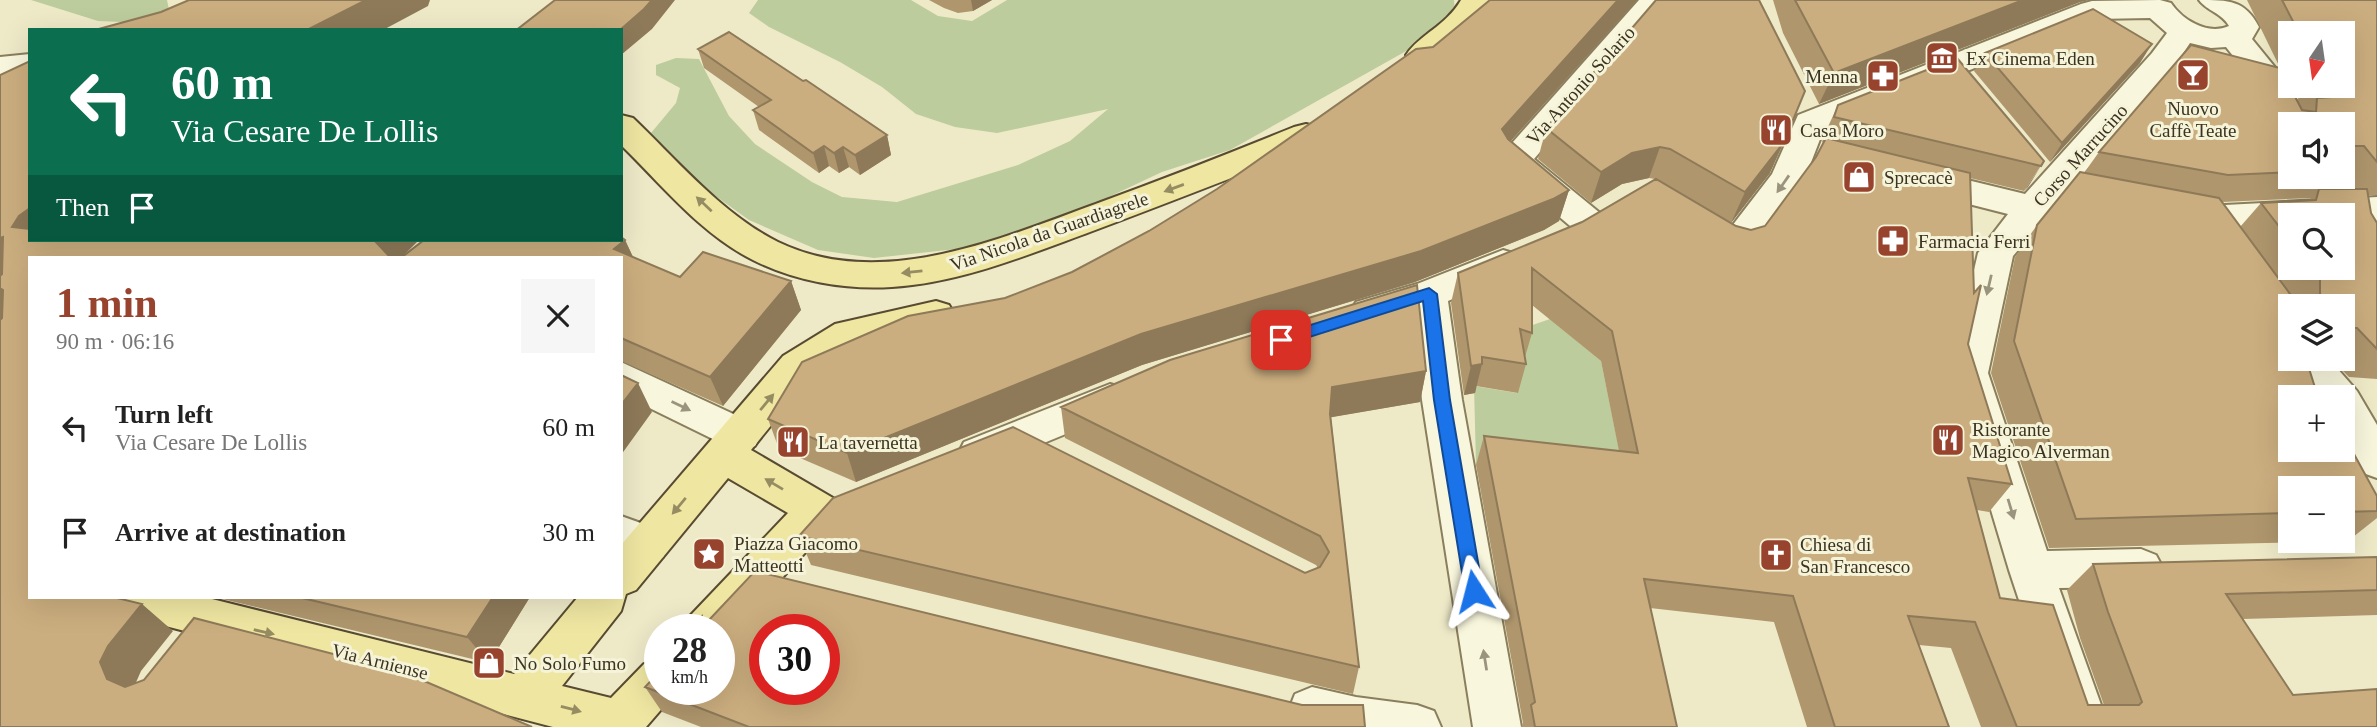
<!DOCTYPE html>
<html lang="en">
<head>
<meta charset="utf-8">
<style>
  :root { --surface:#fff; --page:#f6f6f6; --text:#222; --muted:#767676; --accent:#98432e }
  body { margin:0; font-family:Georgia,serif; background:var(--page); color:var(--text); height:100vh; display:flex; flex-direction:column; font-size:26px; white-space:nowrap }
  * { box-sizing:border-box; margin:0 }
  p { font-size:23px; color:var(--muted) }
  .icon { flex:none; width:38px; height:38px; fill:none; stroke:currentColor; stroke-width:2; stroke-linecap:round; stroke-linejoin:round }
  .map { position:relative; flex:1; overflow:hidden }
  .panel { position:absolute; left:28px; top:256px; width:595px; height:343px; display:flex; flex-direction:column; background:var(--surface); border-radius:0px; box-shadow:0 7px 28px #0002 }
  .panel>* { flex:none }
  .hud { position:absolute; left:28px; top:28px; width:595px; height:214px; border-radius:0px; box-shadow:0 7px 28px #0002; background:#0b6e4f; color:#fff; overflow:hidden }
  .needle { width:46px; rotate:193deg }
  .tools { position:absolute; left:2278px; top:21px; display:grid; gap:14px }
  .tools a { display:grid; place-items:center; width:77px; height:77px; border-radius:0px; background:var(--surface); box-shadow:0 7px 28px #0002; font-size:35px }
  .speed { position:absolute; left:644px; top:614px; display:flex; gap:14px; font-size:35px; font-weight:700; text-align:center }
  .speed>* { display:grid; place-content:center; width:91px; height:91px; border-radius:50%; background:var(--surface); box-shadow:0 7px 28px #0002; line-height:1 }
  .speed small { font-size:18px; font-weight:400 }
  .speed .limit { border:10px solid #d22; background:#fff; color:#111 }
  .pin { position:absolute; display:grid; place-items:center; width:60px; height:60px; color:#fff; margin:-30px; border-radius:14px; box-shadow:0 4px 10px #0006 }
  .me { position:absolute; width:77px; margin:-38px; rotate:351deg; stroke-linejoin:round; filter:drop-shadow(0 0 5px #0008) }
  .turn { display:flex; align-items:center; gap:24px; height:147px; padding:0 28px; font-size:32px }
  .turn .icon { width:91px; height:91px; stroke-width:2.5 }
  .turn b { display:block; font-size:49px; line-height:60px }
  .then { display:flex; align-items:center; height:66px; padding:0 28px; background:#0003; gap:14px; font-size:26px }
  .round { display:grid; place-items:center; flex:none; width:74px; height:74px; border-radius:0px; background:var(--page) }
  .summary { display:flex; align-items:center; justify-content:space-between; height:119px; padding:0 28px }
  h1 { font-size:42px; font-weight:700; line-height:52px; color:var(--accent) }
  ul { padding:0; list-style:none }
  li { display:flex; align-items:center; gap:21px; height:105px; padding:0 28px }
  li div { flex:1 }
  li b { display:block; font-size:26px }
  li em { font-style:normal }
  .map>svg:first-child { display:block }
  .green { fill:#bdcc9c }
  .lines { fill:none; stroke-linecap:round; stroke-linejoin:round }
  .minor-casing { stroke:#8a7e5d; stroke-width:4 }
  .major-casing { stroke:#584b31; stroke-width:4 }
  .minor { fill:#f8f6dc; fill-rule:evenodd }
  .major { fill:#efe6a2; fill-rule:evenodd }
  .wall { fill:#af966d; fill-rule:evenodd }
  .shaded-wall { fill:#8e7a59 }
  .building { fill:#cbae7f; stroke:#8e7a59; stroke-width:2; fill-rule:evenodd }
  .oneway { fill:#9a947e }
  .oneway2 { fill:#958c62 }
  .route { fill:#1a73e8; stroke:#114b97; stroke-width:2 }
  .labels { text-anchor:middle; stroke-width:6; stroke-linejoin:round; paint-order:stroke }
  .poi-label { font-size:19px; fill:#3b3221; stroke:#f5f3d8; text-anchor:start }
  .street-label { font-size:19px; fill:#3b3221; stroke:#f5f3d8 }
</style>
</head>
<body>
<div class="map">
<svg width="2377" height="727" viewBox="0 0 2377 727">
  <rect width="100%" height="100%" fill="#eeeac8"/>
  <!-- green -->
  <path class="green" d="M31,0H167L172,24L98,21Z
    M758,0H911L938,16L972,21L1007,0H1454L1455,10L1408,50L1230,150L1162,172L1047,226L966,248L874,258L818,250L749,220L703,187L651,133L676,103L680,88L656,75V65L676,58L699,59L729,116L755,144L812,182L842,197L897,202L1018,165L1070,141L1108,109L997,133L955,127L916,114L882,87L840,62L769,27L749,13Z
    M1550,319L1601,361L1622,464L1621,481L1476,465L1474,386L1517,393L1511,358L1524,328Z"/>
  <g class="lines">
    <defs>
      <path id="minor" d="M1639,0H1670L1534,159L1600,213L1606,222L1600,231L1588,234L1576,231L1502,168L1497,160Z
        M2160,0L2171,3C2181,18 2206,36 2229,26C2222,13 2207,11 2199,0C2229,0 2245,0 2259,27L2252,39L2287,82L2306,124H2291V139L2279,136L2256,85L2226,47L2211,48L2190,43L2174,67L2013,256L1988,373L2047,551L2141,549L2156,555L2163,568L2156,581L2141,587L2059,588L2109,727H2061L2009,570L1950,373L1978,253L2008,214L1906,188L1901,180L1906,172L1918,168L2025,194L2152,53L2167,33L2150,18L2096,19L1824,129L1805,178L1750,254C1729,260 1702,247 1691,229L1697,220L1709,217L1732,226L1772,174L1798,115L2081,4L2092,1Z
        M30,54V74L0,77V57Z
        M2377,197V221L2343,223V215H2291V226L2232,229L2238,238L2233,247C2206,255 2200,239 2188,218L2193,209L2205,206Z
        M1503,250L1516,254L1521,263L1516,272L1448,301L1462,400L1521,727H1473L1422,400L1413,312L1369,326L1356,322L1350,312L1356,302L1417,284Z
        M2291,354V359H2329L2357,391L2377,425V478L2363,473L2343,438V397H2316L2288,359Z
        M621,362L755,424L761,435L755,446L741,451L727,446L621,394Z
        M1110,384L1124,388L1130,399L1124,410L978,470L964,466L958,454L964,442Z
        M621,516L663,531L669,544L663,557L648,562L621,553Z
        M1312,687L1356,697L1417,705L1434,711L1441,727H1302L1295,724L1289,709L1295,694Z"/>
      <path id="major" d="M1461,0H1491C1476,26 1445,70 1411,62L1406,55C1420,34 1446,26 1461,0Z
        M621,115L633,118C678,161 722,214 778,242C881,292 1002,238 1101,202C1166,178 1230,153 1294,127L1306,124L1318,127L1322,135L1318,143C1243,174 1167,203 1090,232C1027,255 960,283 892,287C844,290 795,281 753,260C701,234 662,185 621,145Z
        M936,301L949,305L955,315L949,325L858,346L811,376L751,450L833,498L839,510L833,522L722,644L719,645V630H684L690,616L788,513L728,478L636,590L626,594L621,611L562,686L611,698L644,664L660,658V690H678L646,727H553L127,616L111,611L105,597H204L514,674L578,597H621V545L783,356L835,324Z"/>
    </defs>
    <!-- minor casing -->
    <use href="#minor" class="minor-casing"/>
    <!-- major casing -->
    <use href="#major" class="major-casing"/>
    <!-- minor -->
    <use href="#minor" class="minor"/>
    <!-- major -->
    <use href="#major" class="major"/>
  </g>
  <!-- wall -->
  <path class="wall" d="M929,0H992L973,11L958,13L944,8Z
    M1656,0L1770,173L1731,223L1658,180L1736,226L1751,230L1765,226L1816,157L1824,143L1822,142L1826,131L1838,105L2044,161L2024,191L1970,178L1968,344L2012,484L1989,512L1977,510L2000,598L2088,705H2104L2080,638L2067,590L2093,564L2377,557V615L2242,619L2293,695L2377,727H1981L1951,648L1919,645L1949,727H1807L1774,622L1650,608L1677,727H1521L1523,723L1476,465L1484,436L1619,451L1601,361L1532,305V333L1525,357L1526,364L1518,393L1476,386L1475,393L1464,395L1451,303L1458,273L1582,222L1655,179L1649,178L1622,184L1591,203L1538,159L1546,128Z
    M1773,0H2089L2080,2L1819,104L1783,33Z
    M2247,0H2377V195H2368L2371,213L2377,222V379L2349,377L2331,359H2343V306H2291V359H2308L2291,397L2377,496V518L2348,541L2049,548L1991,373L2015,257L2037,225L2084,173L2099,152L2300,107L2297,100L2305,90L2303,86H2343V33H2291V81L2283,74ZM2291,124H2343V177H2341L2350,189H2322L2333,177H2291ZM2311,198L2309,201L2261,203L2240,227L2222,202ZM2291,215L2343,268H2291ZM2291,488H2343V541H2291Z
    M1433,47L1511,141L1569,190L1559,221L1544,230L1415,282L1142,365L856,482L779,449L768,419L1005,298L1072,272L1149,231L1217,189Z
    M698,49L887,135L891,155L860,175L849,167L839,173L829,166L819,173L759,130L753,110L759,107L704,68Z
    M1985,53L2140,63L2050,162L1974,71Z
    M625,240L633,257L680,277L791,281L801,310L723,406L621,361V257Z
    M1426,371L1420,402L1331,417L1359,667L1353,694L811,565L799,536L1305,573L1318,568L1316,565L1065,438L1061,407Z
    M214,597H530L489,663Z
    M704,621L1365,727H701L662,712L645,687Z"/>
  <!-- shaded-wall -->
  <path class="shaded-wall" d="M366,0H430L428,6L383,30H307Z
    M652,0H675L652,29L621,55V30H620Z
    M971,0H992L973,11Z
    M1618,0H1637L1494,160L1502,129Z
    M2023,0H2089L2080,2L1819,104L1834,73Z
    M2152,44L2140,63L2050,162L2062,143Z
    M887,135L891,155L860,175L855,155Z
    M1784,142L1770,173L1731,223L1745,192Z
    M824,146L829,166L819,173L813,153Z
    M843,147L849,167L839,173L834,153Z
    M1660,147L1649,178L1622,184L1591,203L1601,172L1632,153Z
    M2044,161L2028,187L2024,191L2041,166Z
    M1569,190L1559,221L1544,230L1415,282L1142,365L856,482L847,453L1141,334Z
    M30,208V240L12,227L19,216Z
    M3,237L30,265L0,282V238Z
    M373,240H419L402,257H384Z
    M625,240L639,270L614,249Z
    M791,281L801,310L723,406L710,377Z
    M0,288L29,317L0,332Z
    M1482,364L1475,393L1464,395L1471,366Z
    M1426,371L1420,402L1327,418L1332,387Z
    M638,383L652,412L621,455V405Z
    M493,597H530L489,663L467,637Z
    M142,604L173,631L141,671L134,687L141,704L107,679L100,662L108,646Z"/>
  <!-- building -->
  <path class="building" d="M189,0H366L307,30H95L161,12Z
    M555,0H652L644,9L620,30H522L519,28Z
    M1490,0H1618L1502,129L1508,139L1569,190L1553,199L1421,251L1141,334L847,453L768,419L802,362L908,316L1005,298L1072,272L1149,231L1217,189L1416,49L1433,47Z
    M1656,0H1759L1805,91L1784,142L1745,192L1670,149L1660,147L1632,153L1601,172L1546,128Z
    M1795,0H2023L1834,73Z
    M2282,0H2377V162L2364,146H2343V124H2291V172L2228,175L2099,152L2191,45L2280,68L2302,110L2316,112L2317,98L2331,97L2326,86H2343V33H2299Z
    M2093,9L2152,44L2062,143L1985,53Z
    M729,32L803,81L806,80L887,135L855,155L843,147L834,153L824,146L813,153L753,110L771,100L698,49Z
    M1957,58L2044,161L2041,166L1834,117L1838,105Z
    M30,61V208L19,216L12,227L30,229V240H374L390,257H30V597H113L142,604L108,646L100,662L107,679L125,687L144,680L194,618L403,672L532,727H0V320L2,318L3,290L0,288V276L2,274L3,237L0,238V75Z
    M1826,138L1970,173L1974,293L1981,285L1968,344L2012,484L1968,478L2000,598L2053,605L2088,705H2139L2142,702L2108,612L2093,564L2377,557V590L2226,594L2293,695L2377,689V727H2017L1975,622L1908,616L1949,727H1835L1793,596L1644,579L1677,727H1535L1531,705L1535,702L1484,436L1638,453L1612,331L1532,268V333L1520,329L1526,364L1482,357V364L1471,366L1458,273L1582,222L1656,179L1736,226L1751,230L1765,226L1816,157Z
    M2080,172L2219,198L2299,306H2291V359H2306L2318,397H2291V450H2343V434L2377,496V511L2343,512V488H2291V513L2076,519L2014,341L2037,225Z
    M2319,189H2367L2371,213L2377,223V349L2357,328H2343V306H2320V279L2311,268H2343V215H2291V242L2261,203L2316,200Z
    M621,237L625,240L614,249L680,277L703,252L791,281L710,377L621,338V257H402L424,240H621Z
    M1417,285L1426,371L1332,387L1330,414L1359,667L799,536L833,498L1013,427L1305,573L1320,567L1329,552L1320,536L1061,407L1170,360Z
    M621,375L638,383L621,405Z
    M755,571L1302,705H1363L1365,727H749L645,687L660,671V690H719V630H689L702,616L703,621L709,620ZM765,630H824V690H765Z
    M298,597H493L467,637Z"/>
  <!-- one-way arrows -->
  <defs><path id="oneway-solid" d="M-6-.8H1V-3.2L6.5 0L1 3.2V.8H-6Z" transform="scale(1.75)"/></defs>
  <g class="oneway">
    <use href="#oneway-solid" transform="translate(1783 184) rotate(125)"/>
    <use href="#oneway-solid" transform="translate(1989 285) rotate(103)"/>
    <use href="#oneway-solid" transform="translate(681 406) rotate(26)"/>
    <use href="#oneway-solid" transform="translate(2011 509) rotate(73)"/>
    <use href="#oneway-solid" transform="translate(1485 660) rotate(-99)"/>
  </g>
  <g class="oneway2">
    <use href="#oneway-solid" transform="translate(1174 188) rotate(160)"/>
    <use href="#oneway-solid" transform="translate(704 204) rotate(-137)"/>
    <use href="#oneway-solid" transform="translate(912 272) rotate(174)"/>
    <use href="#oneway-solid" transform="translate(767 402) rotate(-50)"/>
    <use href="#oneway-solid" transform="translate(774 484) rotate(-149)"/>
    <use href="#oneway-solid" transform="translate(679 506) rotate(130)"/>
    <use href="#oneway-solid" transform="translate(264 632) rotate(13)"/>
    <use href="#oneway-solid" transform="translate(571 709) rotate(15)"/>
  </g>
  <!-- route -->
  <path class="route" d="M1429,288L1437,294L1450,400L1483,591L1480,596L1474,599L1468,596L1465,591L1434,400L1423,301L1281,346L1273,340L1275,336Z"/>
  <!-- icons -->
  <defs>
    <symbol id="museum-square" viewBox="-11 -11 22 22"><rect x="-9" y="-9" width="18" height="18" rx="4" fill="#98432e" stroke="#f5f3d8"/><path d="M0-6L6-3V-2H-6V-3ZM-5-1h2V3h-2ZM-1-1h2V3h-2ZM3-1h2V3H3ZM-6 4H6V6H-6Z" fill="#fff"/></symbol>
    <symbol id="bar-square" viewBox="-11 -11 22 22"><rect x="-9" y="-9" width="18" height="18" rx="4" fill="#98432e" stroke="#f5f3d8"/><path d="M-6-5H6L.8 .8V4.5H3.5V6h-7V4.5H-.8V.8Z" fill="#fff"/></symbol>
    <symbol id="pharmacy-square" viewBox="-11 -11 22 22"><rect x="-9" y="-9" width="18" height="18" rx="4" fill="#98432e" stroke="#f5f3d8"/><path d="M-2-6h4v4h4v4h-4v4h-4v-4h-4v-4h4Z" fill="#fff"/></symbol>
    <symbol id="restaurant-square" viewBox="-11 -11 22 22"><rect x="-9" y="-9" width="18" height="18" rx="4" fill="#98432e" stroke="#f5f3d8"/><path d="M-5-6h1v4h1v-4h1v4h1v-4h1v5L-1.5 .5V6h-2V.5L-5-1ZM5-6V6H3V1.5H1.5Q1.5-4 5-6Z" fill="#fff"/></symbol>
    <symbol id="shop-square" viewBox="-11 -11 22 22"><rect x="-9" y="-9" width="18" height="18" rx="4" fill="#98432e" stroke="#f5f3d8"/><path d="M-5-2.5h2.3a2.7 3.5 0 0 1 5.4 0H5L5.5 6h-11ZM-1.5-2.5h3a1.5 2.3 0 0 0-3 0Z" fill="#fff"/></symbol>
    <symbol id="sight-square" viewBox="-11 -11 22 22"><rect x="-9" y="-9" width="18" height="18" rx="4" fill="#98432e" stroke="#f5f3d8"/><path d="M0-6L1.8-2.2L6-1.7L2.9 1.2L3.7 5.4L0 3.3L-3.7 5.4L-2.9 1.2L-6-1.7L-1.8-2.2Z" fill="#fff"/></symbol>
    <symbol id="church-square" viewBox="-11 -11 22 22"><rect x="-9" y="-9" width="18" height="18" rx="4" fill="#98432e" stroke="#f5f3d8"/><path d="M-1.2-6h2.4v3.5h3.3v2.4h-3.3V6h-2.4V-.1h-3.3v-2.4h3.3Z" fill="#fff"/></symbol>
  </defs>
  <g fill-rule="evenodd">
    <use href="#museum-square" x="1923" y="39" width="38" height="38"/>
    <use href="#bar-square" x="2174" y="56" width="38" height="38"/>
    <use href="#pharmacy-square" x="1864" y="57" width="38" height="38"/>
    <use href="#restaurant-square" x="1757" y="111" width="38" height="38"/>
    <use href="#shop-square" x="1840" y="158" width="38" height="38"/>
    <use href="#pharmacy-square" x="1874" y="222" width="38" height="38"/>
    <use href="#restaurant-square" x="1929" y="421" width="38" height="38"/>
    <use href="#restaurant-square" x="774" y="423" width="38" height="38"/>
    <use href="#sight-square" x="690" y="535" width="38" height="38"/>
    <use href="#church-square" x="1757" y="536" width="38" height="38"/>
    <use href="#shop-square" x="470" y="644" width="38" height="38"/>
  </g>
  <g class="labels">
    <!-- poi labels -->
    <g class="poi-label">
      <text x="1966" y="65">Ex Cinema Eden</text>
      <text x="1858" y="83" text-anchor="end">Menna</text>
      <text x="2193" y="115" text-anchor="middle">Nuovo<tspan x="2193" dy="22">Caffè Teate</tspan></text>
      <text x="1800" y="137">Casa Moro</text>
      <text x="1884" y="184">Sprecacè</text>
      <text x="1918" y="248">Farmacia Ferri</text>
      <text x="1972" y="436">Ristorante<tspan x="1972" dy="22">Magico Alverman</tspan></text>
      <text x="818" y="449">La tavernetta</text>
      <text x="734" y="550">Piazza Giacomo<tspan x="734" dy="22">Matteotti</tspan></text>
      <text x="1800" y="551">Chiesa di<tspan x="1800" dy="22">San Francesco</tspan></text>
      <text x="514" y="670">No Solo Fumo</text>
    </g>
    <!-- street labels -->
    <g class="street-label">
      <text transform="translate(1580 85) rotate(-48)" y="7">Via Antonio Solario</text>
      <text transform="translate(2080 155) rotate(-48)" y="7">Corso Marrucino</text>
      <text transform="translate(1049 231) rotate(-19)" y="7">Via Nicola da Guardiagrele</text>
      <text transform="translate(380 661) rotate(14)" y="7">Via Arniense</text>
    </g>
  </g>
</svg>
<div class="tools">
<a><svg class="needle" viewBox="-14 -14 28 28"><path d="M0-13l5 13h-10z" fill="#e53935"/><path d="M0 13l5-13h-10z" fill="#767676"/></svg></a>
<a><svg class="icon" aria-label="sound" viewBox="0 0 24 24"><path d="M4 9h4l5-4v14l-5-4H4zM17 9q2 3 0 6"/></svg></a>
<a><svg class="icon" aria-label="search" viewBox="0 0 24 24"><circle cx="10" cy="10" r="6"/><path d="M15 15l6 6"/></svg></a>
<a><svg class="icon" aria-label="layers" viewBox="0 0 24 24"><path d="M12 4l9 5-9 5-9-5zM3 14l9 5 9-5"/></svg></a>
<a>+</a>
<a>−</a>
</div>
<div class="speed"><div>28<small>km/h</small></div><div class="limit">30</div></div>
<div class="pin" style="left:1281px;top:340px;background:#d93025"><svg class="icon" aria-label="arrive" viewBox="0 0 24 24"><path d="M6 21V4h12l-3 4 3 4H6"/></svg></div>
<svg class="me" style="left:1474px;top:591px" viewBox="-20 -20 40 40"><path d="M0-17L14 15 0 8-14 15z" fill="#1a73e8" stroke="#fff" stroke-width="4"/></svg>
<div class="hud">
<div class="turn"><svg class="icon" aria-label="left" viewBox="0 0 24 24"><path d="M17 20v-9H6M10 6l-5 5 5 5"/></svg><div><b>60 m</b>Via Cesare De Lollis</div></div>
<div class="then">Then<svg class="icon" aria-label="arrive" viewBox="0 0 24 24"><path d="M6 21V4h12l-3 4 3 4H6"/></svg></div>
</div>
<section class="panel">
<div class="summary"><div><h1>1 min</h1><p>90 m · 06:16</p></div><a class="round"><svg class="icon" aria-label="close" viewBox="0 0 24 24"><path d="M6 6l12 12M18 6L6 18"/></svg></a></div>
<ul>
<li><svg class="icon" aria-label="left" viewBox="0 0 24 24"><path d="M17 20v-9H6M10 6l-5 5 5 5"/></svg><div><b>Turn left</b><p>Via Cesare De Lollis</p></div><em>60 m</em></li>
<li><svg class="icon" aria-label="arrive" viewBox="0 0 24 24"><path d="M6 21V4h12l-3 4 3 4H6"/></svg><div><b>Arrive at destination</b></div><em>30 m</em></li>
</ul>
</section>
</div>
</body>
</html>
